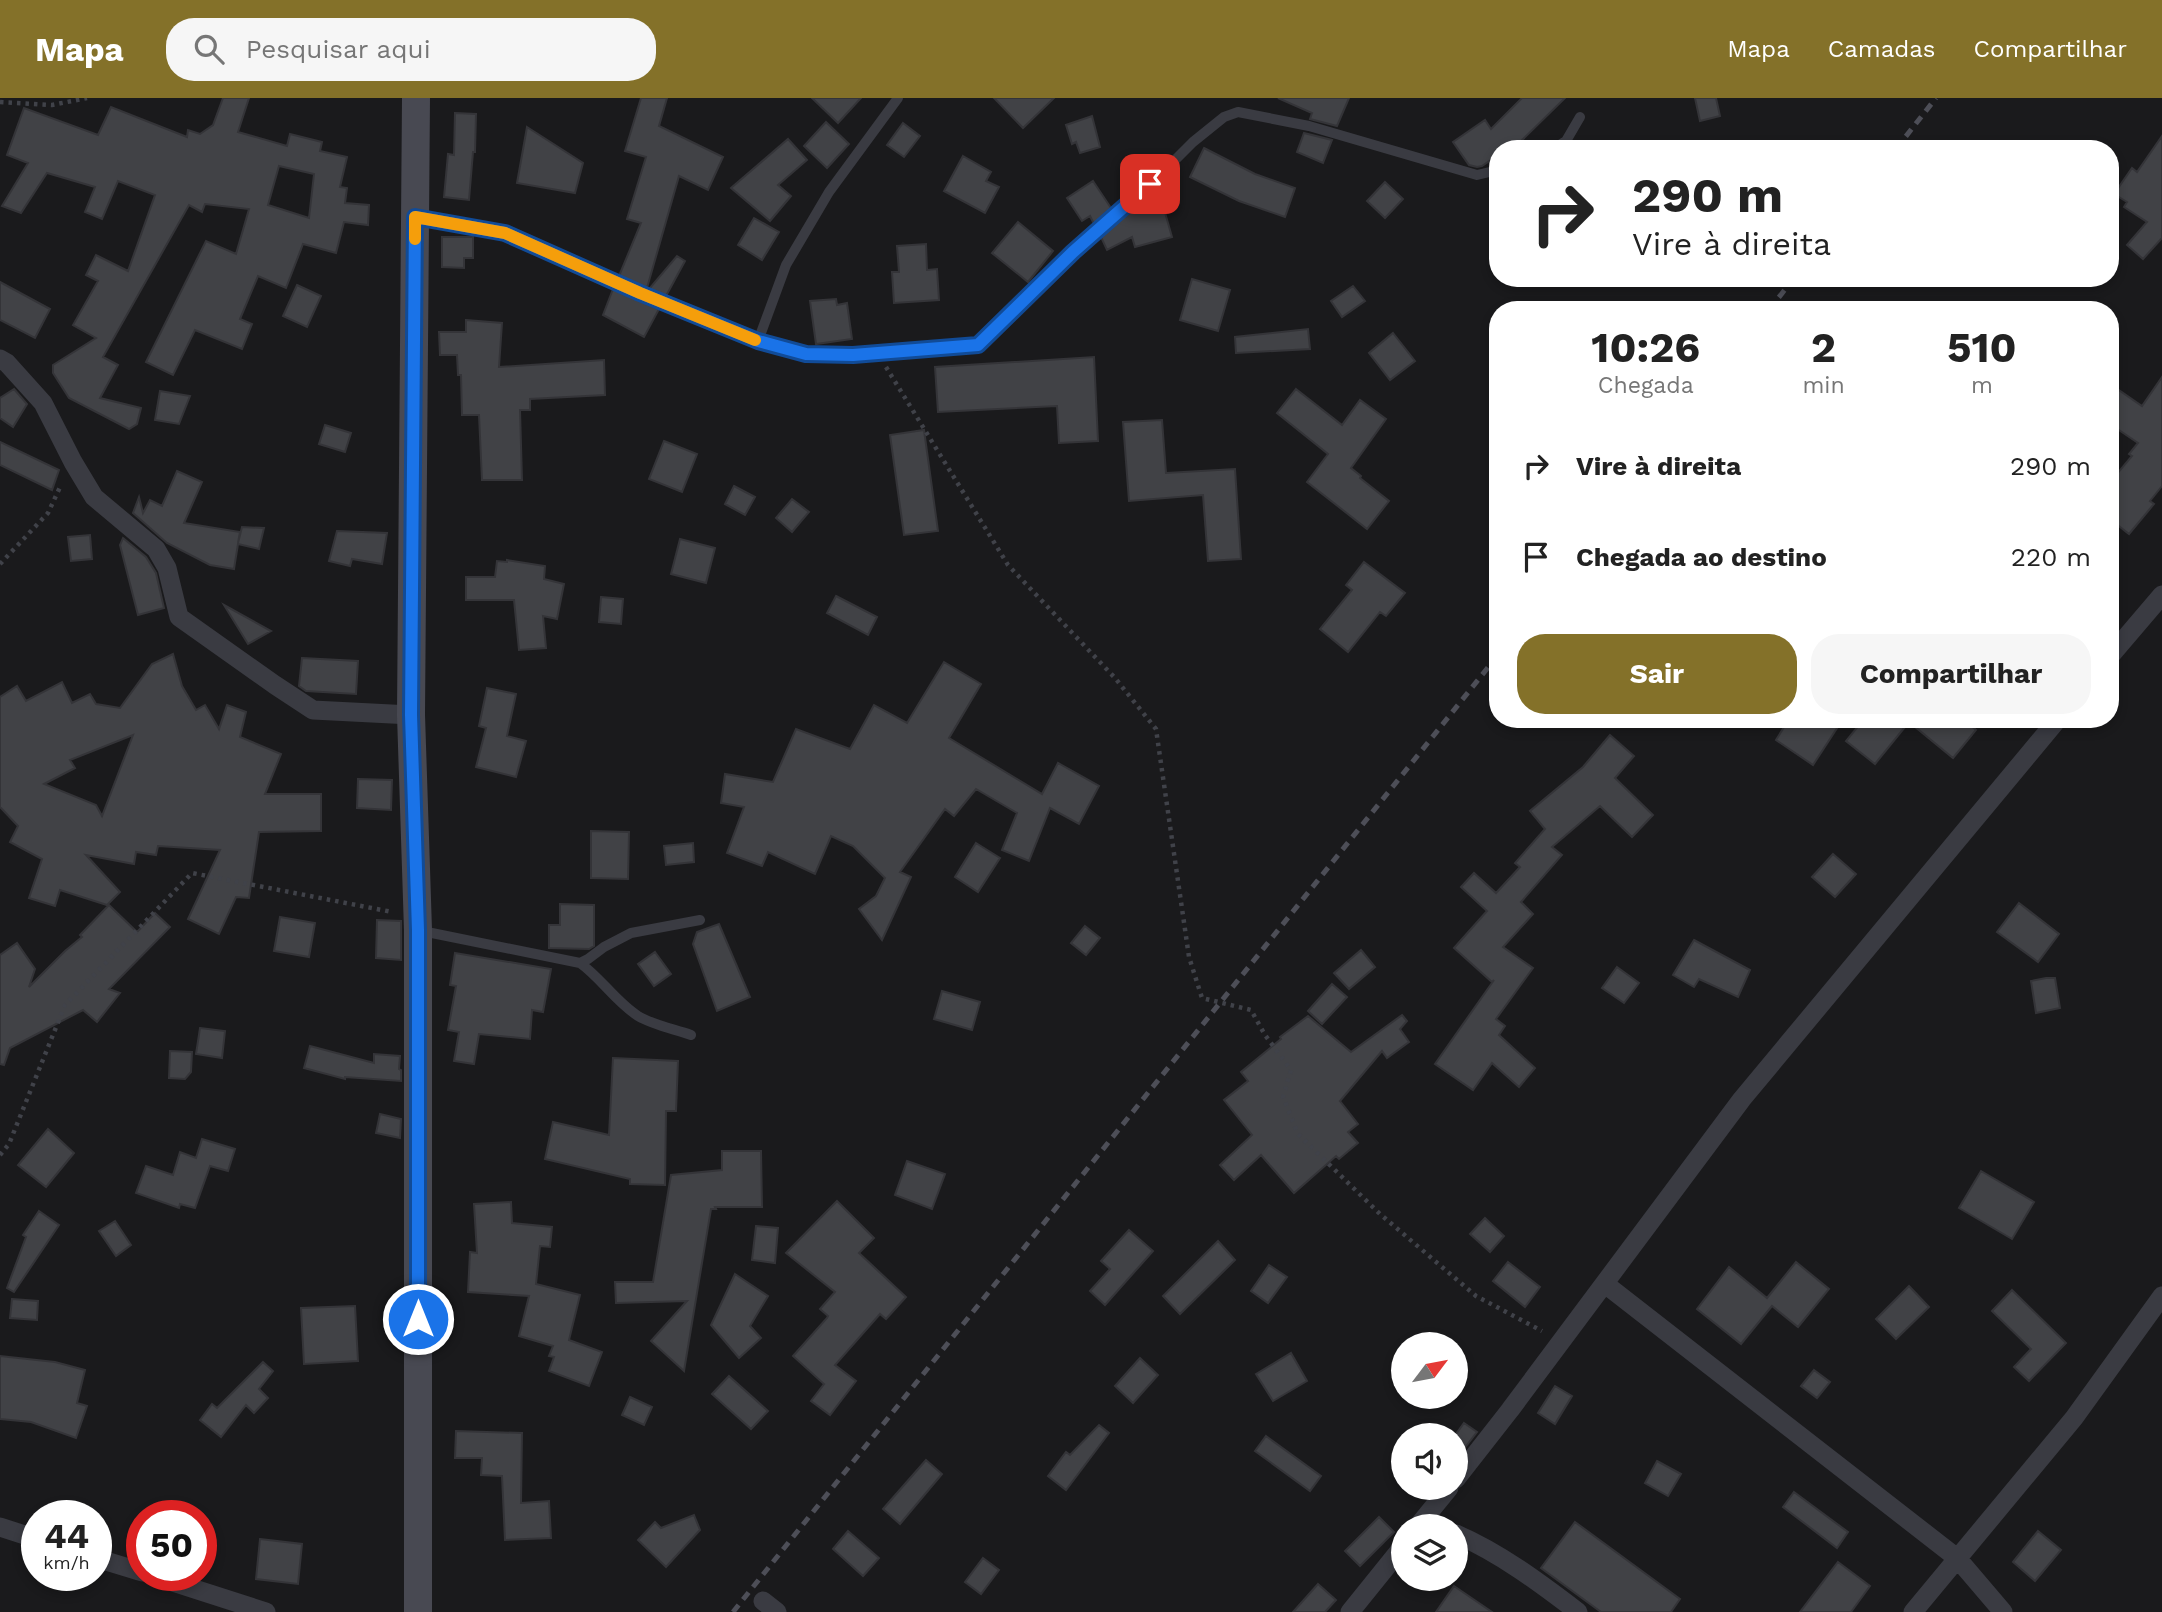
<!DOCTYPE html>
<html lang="pt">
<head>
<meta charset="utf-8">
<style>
  :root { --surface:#fff; --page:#f6f6f6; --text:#222; --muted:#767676; --accent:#847129 }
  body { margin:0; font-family:"Work Sans",sans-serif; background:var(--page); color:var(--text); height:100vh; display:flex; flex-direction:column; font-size:26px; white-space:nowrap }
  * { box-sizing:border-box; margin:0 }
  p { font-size:23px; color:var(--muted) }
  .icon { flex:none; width:38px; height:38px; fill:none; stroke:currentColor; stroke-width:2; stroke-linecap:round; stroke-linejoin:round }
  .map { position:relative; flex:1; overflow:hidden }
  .panel { position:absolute; left:1489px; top:203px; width:630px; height:427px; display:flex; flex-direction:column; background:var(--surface); border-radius:28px; box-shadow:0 4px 10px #0003 }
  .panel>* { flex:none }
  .banner { position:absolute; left:1489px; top:42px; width:630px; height:147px; border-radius:28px; box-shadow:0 4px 10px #0003; background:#fff; color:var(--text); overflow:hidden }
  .needle { width:46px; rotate:58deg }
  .tools { position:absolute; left:1391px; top:1234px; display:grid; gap:14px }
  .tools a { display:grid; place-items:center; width:77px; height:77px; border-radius:50%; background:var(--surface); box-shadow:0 4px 10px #0003; font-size:35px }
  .speed { position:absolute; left:21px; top:1402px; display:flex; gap:14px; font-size:35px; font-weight:700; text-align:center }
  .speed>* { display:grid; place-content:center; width:91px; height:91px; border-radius:50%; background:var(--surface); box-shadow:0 4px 10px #0003; line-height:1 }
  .speed small { font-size:18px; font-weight:400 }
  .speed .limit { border:10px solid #d22; background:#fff; color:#111 }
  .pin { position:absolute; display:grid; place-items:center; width:60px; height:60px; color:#fff; margin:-30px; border-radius:14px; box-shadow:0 4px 10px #0006 }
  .me { position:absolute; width:77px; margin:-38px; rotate:0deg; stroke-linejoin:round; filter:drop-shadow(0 0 5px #0008) }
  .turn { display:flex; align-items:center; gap:24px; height:147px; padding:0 28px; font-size:32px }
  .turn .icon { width:91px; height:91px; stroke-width:2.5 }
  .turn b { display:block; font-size:49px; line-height:60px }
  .eta { display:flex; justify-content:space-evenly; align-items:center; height:119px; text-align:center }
  .eta b { font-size:42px; font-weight:700; line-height:49px }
  .action { display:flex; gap:14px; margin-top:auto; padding:14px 28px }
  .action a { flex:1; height:80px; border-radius:28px; background:var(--accent); color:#fff; font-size:28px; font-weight:700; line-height:80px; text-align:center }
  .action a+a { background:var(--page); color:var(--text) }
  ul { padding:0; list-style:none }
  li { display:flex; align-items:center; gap:21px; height:91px; padding:0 28px }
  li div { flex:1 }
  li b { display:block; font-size:26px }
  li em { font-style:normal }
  header { display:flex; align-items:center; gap:42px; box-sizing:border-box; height:98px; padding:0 35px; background:var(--accent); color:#fff }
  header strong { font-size:33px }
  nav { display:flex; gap:38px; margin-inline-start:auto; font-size:24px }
  .search { width:490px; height:63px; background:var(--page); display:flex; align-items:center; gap:18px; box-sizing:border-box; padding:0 24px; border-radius:28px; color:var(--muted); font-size:26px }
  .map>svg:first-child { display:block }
  .building { fill:#414246; stroke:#343438; stroke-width:2; fill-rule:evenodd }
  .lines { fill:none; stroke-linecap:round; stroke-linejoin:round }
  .path { stroke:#404249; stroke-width:4.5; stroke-dasharray:3.5 5; stroke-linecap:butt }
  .lane { stroke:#3a3b42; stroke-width:10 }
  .street { stroke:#3a3b42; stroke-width:19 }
  .secondary { stroke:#484952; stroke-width:28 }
  .rail { stroke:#4d4e57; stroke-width:5; stroke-dasharray:9 7; stroke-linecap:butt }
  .route-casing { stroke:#114b97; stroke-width:18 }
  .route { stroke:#1a73e8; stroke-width:12 }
  .slow { stroke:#f59e0b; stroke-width:12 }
</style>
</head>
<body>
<header>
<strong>Mapa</strong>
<div class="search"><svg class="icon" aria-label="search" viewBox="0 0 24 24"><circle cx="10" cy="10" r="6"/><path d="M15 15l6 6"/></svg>Pesquisar aqui</div>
<nav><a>Mapa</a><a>Camadas</a><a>Compartilhar</a></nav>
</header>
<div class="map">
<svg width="2162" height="1514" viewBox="0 0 2162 1514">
  <rect width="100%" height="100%" fill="#1a1a1c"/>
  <!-- building -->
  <path class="building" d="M223,0H249L238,34L287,48L290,36L322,44L320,53L347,59L340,89L347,90L345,105L369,107L368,127L344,124L336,155L303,146L286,190L258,178L240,221L252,226L242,251L195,232L173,277L146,264L206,143L236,156L249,111L205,106L202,114L189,107L103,259L118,267L100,300L141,310L137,326L129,331L69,300L53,275V267L96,240L73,227L98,183L86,177L96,157L128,173L155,97L118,83L102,121L85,114L95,89L47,75L21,115L2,108L28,65L7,57L24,10L98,37L111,9L187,39L188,32L200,36L213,27ZM279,68L314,76L309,120L268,107Z
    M641,0H667L659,28L723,59L708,92L679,78L647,190L619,178L641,125L627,121L646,59L625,53Z
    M812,0H861L838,25Z
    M994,0H1054L1023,30Z
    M1278,0H1349L1337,28L1310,21L1312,15Z
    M1522,0H1565L1513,51H1498V57L1482,68L1477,69L1469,67L1453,44L1485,22L1491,31Z
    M1695,0H1716L1720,18L1700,23Z
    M455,15L476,16L475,54H473L469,102L444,99L448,56L454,57Z
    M1092,18L1100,49L1080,55L1076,44L1072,46L1066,27Z
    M826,24L849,46L827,70L804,48Z
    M903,25L920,38L904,59L887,47Z
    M527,29L583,65L575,95L517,85Z
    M1304,35L1332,42L1323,65L1297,54Z
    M2162,38V140L2143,161L2127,147L2147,124L2124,109L2127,104L2114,96L2132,70L2137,74Z
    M788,41L807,62L778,87L791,98L770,123L731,90Z
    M1204,50L1255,76L1295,90L1285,119L1239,103L1190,79Z
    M963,58L991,74L986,83L999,89L985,115L944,93Z
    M1093,83L1111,110L1094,126L1090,118L1082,123L1067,100Z
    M1385,84L1403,101L1385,120L1367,103Z
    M1162,104L1172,139L1135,149L1132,139L1107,152L1101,139L1130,113Z
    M754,120L779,134L762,162L738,147Z
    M1018,124L1053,153L1028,184L992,155Z
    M442,139H473V160H464V170L442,169Z
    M926,146L927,172L937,171L939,202L894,205L892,174H899L897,148Z
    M677,158L685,163L666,198L649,191Z
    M1192,181L1230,192L1218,233L1180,222Z
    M0,184L50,211L35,240L0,222Z
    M297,187L321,198L307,229L283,218Z
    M1353,188L1365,203L1342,219L1331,203Z
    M613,191L659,211L644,239L603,217Z
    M836,201L837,207L847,205L852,241L816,246L810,203Z
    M466,222L502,225L499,269L604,262L605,297L530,301V312H520L522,382H482L479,317H462L461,277H458L457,257H440L439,234H466Z
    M1308,231L1310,251L1236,255L1235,239Z
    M1393,235L1415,263L1390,282L1369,255Z
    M1094,259L1098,343L1059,345L1057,308L938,314L935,269Z
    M2162,279V388L2150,403L2154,406L2129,436L2110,421V384L2132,358L2129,356L2138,345L2110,326V286L2142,308Z
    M14,291L27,306L13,329L0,320V300Z
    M1296,291L1342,327L1360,302L1386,321L1351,370L1361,378L1360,380L1389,403L1367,431L1307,384L1328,356L1277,315Z
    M160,293L190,298L179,326L155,322Z
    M1162,322L1166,375L1235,371L1241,461L1208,463L1203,397L1129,403L1123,324Z
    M325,327L351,335L345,354L319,346Z
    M924,332L938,433L904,437L890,337Z
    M664,343L697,356L682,394L649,381Z
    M0,344L59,372L52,392L0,367Z
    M177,373L202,384L184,425L240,434L238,445L242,429L264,430L259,451L238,446L234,471L210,467L167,445L133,415L139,399L143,415L150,402L162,408Z
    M734,388L755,399L745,417L725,406Z
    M792,401L809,414L792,434L776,420Z
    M337,433L387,435L382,466L352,461L350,468L329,463Z
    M90,437L92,461L71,463L68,439Z
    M123,440L146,459L156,475L164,510L138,517L120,447Z
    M680,441L715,450L706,485L671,476Z
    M507,462L545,468L544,481L564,486L557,521L543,518L546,550L519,552L514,502H466V479H495L497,463L507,464Z
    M1364,464L1405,495L1386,518L1380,514L1348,554L1320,531L1352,492L1346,487Z
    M836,498L877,519L868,537L827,515Z
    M601,499L623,501L621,526L599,524Z
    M224,507L271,533L248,546Z
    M173,556L182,588L196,612L205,607L219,631L227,607L246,614L240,639L281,656L265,696H321V733L259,734L249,800L236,799L219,836L188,821L220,752L158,748L156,757L136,754L134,766L86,757L120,794L107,807L60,792L55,808L29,800L42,761L10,744L18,728L0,709V599L17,588L26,603L62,584L72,605L90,596L96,606L120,610L152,566ZM133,637L102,718L96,707L44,686L75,670L70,662Z
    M302,560L358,563L356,596L306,593L299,588Z
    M944,564L981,586L949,640L1042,696L1058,665L1099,688L1079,726L1050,710L1029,763L1002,752L1017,715L976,691L954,718L945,711L900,774L911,779L882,842L859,811L876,798L885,780L853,748L831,738L815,776L768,754L762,768L727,755L744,709L721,705L725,676L773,684L796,631L850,651L874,607L907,625Z
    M487,590L516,596L507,638L526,643L516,679L476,669L486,630L479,628Z
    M1789,621H1843L1813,667L1776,642Z
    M1864,621H1963L1976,632L1953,660L1909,624L1875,666L1846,643Z
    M1610,637L1634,658L1615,680L1653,717L1632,739L1600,708L1552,749L1562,757L1521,804L1533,816L1503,849L1533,870L1496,921L1505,928L1499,937L1535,970L1519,989L1492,965L1473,992L1435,966L1494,882L1492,884L1454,850L1487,813L1461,789L1474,775L1496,795L1520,769L1515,765L1545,731L1530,713L1583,669Z
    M358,681L392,682L391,712L357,710Z
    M591,733L629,734L628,781L591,780Z
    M693,745L694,764L666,767L664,748Z
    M976,745L1000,760L978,794L955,779Z
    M1833,756L1856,776L1835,799L1812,779Z
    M2019,805L2059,836L2038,864L1997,834Z
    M560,806L594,807V848L589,851L549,850V827H560Z
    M109,807L137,834L155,815L170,829L109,891L120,895L97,924L83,912L10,950L4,967L0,966V857L17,845L35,871L29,889L65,853L82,839L80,837Z
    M280,819L315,825L309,859L274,853Z
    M377,822L401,823V862L376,860Z
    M719,826L750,899L717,913L693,846L697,834Z
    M1085,828L1100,840L1086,857L1071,845Z
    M1694,842L1750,872L1738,899L1699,881L1694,889L1673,877Z
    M1361,852L1375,869L1349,891L1334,875Z
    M655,854L671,876L654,888L638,866Z
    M455,855L551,871L543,914L532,912L530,941L479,936L474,966L454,963L459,934L448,932L456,888L450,887Z
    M1617,869L1639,885L1624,905L1602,890Z
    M2046,880H2055L2060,910L2036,915L2031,883Z
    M1332,886L1347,899L1322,926L1308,913Z
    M942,893L980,904L972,932L934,921Z
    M1402,917L1407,923L1400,931L1409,944L1387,960L1382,953L1340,1003L1358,1026L1348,1034L1358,1045L1339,1061L1336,1058L1294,1095L1261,1057L1234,1082L1220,1067L1252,1037L1224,1002L1248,983L1241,974L1281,941L1280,939L1308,918L1351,954Z
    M200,930L225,933L222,960L196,956Z
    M310,948L374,965V956L400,958L399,971L401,972V983L345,979V981L304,970Z
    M170,953L192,954L191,974L185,981L169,980Z
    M613,960L678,963L676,1013H666L665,1087L630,1086V1081L545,1061L553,1024L609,1037Z
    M380,1016L401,1021L400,1040L376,1035Z
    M48,1031L74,1055L46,1089L18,1067Z
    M202,1041L235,1051L228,1073L210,1068L195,1110L180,1106L179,1110L136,1095L146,1068L173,1077L180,1054L196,1060Z
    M722,1053H761L762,1109H715L716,1111H711L684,1273L651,1243L687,1203L616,1205L615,1184H653L671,1077L722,1072Z
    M907,1063L945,1076L932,1111L895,1097Z
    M1981,1073L2034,1104L2012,1141L1959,1110Z
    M837,1103L874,1140L859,1155L906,1199L886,1221L880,1216L835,1267L856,1283L830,1317L811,1303L824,1286L793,1258L827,1220L828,1218L820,1211L835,1194L786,1155Z
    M511,1104L512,1125L552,1129L550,1149L540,1148L536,1186L580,1197L569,1242L602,1254L589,1288L549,1273L554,1259L549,1258L553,1248L519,1238L529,1198L468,1194L470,1154L477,1155L474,1106Z
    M39,1113L59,1127L14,1194L7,1190L26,1139L23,1137Z
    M1485,1120L1504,1138L1490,1154L1470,1136Z
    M115,1123L131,1147L116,1158L99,1133Z
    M756,1128L778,1130L775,1165L752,1162Z
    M1129,1132L1153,1153L1105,1207L1090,1193L1110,1171L1101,1163Z
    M1218,1143L1235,1162L1180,1216L1163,1198Z
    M1508,1164L1540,1189L1525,1209L1493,1183Z
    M1796,1164L1829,1191L1798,1229L1772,1208L1741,1246L1697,1211L1729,1169L1767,1200Z
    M1269,1167L1287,1179L1268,1205L1251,1193Z
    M735,1176L768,1198L750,1228L761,1240L739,1260L711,1227Z
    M1909,1188L1929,1209L1896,1241L1876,1221Z
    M2012,1192L2066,1245L2029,1283L2014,1269L2031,1251L1992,1213Z
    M12,1201L38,1203L37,1222L10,1220Z
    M355,1208L358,1263L304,1266L301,1210Z
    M1291,1255L1307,1283L1273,1303L1256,1276Z
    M0,1258L55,1264L85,1272L77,1305L87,1308L76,1340L31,1324L0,1321Z
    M1140,1260L1158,1277L1133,1305L1115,1288Z
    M263,1264L273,1273L259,1291L268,1300L254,1315L246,1307L221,1339L200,1322L212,1306L217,1310Z
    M1814,1272L1830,1284L1817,1300L1801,1288Z
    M729,1278L768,1313L751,1331L712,1296Z
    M1555,1288L1572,1298L1555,1326L1538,1315Z
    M630,1299L652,1309L644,1327L622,1317Z
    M1464,1325L1477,1334L1456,1361V1336Z
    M1099,1327L1109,1335L1066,1392L1048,1378L1066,1354L1070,1357Z
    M456,1333L522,1335L521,1405L549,1403L551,1440L505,1442L502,1378L481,1377L482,1360H455Z
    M1266,1338L1321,1378L1310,1393L1255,1353Z
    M926,1362L942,1376L900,1426L883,1411Z
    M1657,1363L1681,1376L1668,1398L1645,1385Z
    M1794,1394L1848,1434L1837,1450L1783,1409Z
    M694,1417L700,1432L666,1469L638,1442L655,1424L661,1430Z
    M1379,1419L1394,1434L1360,1468L1345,1453Z
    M1575,1424L1680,1501L1671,1514H1601L1541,1470Z
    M848,1433L879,1460L863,1478L833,1451Z
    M2038,1433L2061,1452L2035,1483L2013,1464Z
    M260,1441L302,1446L298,1486L256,1481Z
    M983,1460L999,1472L981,1496L965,1484Z
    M1838,1464L1870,1488L1851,1514H1800Z
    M1318,1486L1336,1502L1325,1514H1293Z
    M1454,1488L1492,1514H1436Z"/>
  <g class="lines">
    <!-- path -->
    <path class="path" d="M0,4L52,7L87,0
      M886,269L1008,467L1115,580L1156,631L1189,859L1202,900L1251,912L1265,937L1291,972L1283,999L1298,1036L1380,1116L1476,1198L1542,1233
      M0,466L48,415L61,387
      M0,1057L9,1046L65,907L192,775L392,814"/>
    <!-- lane -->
    <path class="lane" d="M1553,51L1566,43L1580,19
      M416,119L505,135L640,195L758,243L806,256L853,257L978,247L1073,154L1168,69L1193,44L1224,19L1238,14L1309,28L1477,77L1498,72
      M758,243L786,167L829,94L898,0
      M422,833L580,865C601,880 616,904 638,918C653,927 674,931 691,937
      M580,865L588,861L604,849L631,835L700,822"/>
    <!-- street -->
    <path class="street" d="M0,261L7,265L43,305L73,364L94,399L156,451L167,470L179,519L275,587L313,612L411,617
      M2110,558L2162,497
      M1605,1186L1957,1460L2003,1514
      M1456,1381L1510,1312L1742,1001L2058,621
      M1418,1428L1449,1390
      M0,1429L37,1441
      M1456,1436C1500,1455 1540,1485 1578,1514
      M96,1460L142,1474
      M151,1477L266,1514
      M763,1503L777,1514
      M1350,1514L1404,1447
      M1913,1514L2074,1320L2162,1198"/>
    <!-- secondary -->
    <path class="secondary" d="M416,0L411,617L418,832V1514"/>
    <!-- rail -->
    <path class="rail" d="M1896,51L1936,0
      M1769,212L1794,180
      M733,1514L1498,557"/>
  </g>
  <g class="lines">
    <defs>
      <path id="route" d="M418,1221V832L411,617L415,119L505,135L640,195L758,243L806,256L853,257L978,247L1073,154L1150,86"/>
    </defs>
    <!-- route casing -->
    <use href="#route" class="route-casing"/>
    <!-- route -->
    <use href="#route" class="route"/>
    <!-- slow -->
    <path class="slow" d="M415,141V119L505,135L640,195L755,242"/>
  </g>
</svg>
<div class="tools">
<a><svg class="needle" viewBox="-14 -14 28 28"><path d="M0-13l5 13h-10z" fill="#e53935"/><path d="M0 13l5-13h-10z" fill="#767676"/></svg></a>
<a><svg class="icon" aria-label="sound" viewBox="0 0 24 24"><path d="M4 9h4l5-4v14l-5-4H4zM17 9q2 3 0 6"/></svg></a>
<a><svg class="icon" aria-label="layers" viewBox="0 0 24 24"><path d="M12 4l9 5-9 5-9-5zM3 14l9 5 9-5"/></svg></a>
</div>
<div class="speed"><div>44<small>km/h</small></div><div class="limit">50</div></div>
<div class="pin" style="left:1150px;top:86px;background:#d93025"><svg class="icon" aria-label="arrive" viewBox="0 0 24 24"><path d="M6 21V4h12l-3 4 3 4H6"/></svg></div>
<svg class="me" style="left:418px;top:1221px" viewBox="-20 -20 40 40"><circle r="17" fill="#1a73e8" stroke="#fff" stroke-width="3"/><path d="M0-11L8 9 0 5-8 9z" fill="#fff"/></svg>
<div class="banner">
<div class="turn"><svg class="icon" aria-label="right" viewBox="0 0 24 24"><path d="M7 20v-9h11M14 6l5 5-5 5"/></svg><div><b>290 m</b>Vire à direita</div></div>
</div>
<section class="panel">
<div class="eta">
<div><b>10:26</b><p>Chegada</p></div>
<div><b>2</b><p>min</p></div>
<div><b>510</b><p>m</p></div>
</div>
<ul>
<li><svg class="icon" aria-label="right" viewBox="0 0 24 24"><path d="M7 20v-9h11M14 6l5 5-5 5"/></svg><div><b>Vire à direita</b></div><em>290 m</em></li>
<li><svg class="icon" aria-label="arrive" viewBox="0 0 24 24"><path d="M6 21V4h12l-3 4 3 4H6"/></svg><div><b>Chegada ao destino</b></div><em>220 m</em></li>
</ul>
<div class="action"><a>Sair</a><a>Compartilhar</a></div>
</section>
</div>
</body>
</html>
